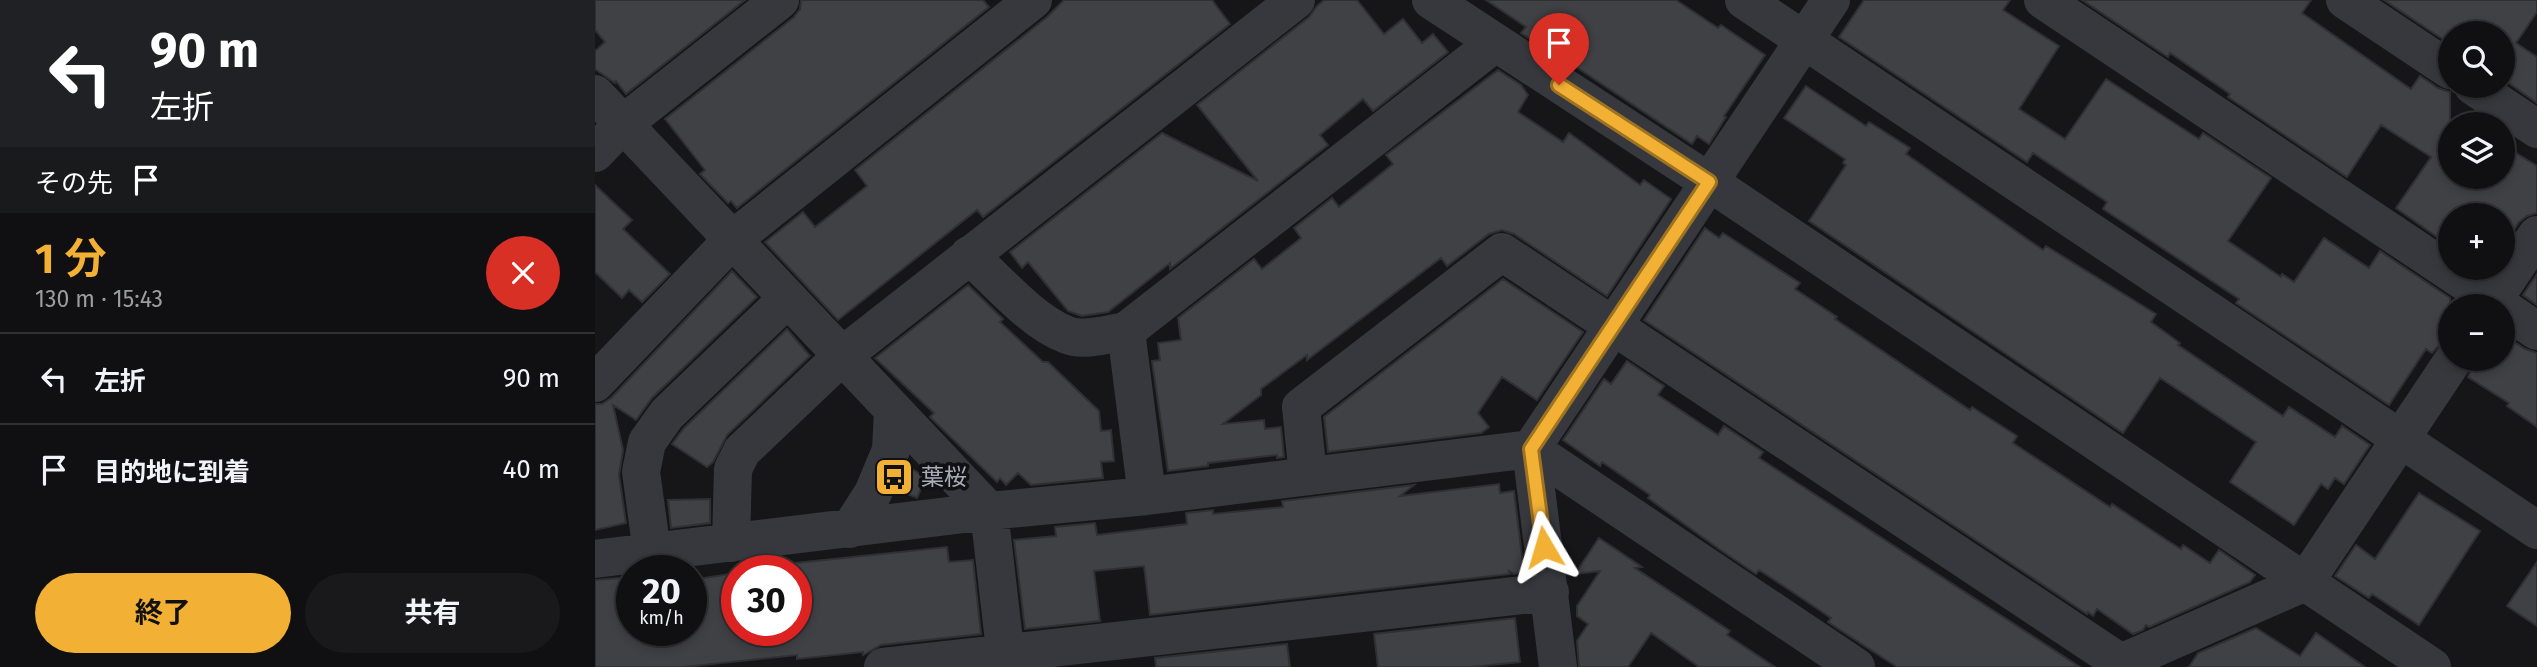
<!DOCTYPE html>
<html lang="ja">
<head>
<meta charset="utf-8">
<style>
  :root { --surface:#101012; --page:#19191b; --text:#f1f3f6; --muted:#9c9d9f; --line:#303032; --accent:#f2b134 }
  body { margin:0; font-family:"Fira Sans","Noto Sans JP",sans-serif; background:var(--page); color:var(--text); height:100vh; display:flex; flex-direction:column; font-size:26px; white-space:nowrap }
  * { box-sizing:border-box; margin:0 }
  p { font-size:23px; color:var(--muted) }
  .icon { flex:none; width:38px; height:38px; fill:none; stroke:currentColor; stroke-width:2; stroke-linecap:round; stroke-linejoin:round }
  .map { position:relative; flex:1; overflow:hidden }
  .drawer { display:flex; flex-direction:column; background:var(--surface); width:595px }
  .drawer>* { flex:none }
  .hud { background:#202124; color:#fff; overflow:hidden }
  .buttons { position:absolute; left:1843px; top:21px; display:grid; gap:14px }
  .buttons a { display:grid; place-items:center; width:77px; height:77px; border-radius:50%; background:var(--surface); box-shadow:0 4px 10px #0003,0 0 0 2px var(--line); font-size:35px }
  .speed { position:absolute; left:21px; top:555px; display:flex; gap:14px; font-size:35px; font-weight:700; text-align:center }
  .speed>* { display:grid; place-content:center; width:91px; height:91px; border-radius:50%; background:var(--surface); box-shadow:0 4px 10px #0003,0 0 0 2px var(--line); line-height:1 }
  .speed small { font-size:18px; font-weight:400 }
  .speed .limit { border:10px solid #d22; background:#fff; color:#111 }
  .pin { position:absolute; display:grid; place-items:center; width:60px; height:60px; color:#fff; margin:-72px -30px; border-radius:50% 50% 50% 0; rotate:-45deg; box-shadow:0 0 7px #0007 }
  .pin .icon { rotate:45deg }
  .me { position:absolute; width:77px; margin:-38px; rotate:353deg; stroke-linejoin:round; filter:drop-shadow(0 0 5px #0008) }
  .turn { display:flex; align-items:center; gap:24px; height:147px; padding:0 35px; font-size:32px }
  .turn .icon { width:91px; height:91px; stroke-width:2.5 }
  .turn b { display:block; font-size:49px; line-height:60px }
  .then { display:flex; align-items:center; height:66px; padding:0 35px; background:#0003; gap:14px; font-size:26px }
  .round { display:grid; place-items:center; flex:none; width:74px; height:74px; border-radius:37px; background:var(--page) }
  .summary { display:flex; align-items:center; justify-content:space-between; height:119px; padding:0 35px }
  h1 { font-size:42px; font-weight:700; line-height:52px; color:var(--accent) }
  .button { display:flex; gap:14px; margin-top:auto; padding:14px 35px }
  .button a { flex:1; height:80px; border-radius:42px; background:var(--accent); color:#111; font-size:28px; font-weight:700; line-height:80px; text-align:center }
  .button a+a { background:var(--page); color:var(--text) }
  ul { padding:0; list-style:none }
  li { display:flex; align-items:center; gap:21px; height:91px; padding:0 35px; border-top:2px solid var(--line) }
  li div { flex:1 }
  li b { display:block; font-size:26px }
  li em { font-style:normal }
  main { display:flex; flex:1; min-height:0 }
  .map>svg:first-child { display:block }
  .building { fill:#404145; stroke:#303034; stroke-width:2 }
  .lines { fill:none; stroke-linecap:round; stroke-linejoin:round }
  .minor { stroke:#37383d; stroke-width:38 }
  .route-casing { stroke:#9d7322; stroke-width:18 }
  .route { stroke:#f2b134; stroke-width:12 }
  .labels { text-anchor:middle; stroke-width:7; stroke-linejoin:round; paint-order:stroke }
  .poi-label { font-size:23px; fill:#a8adb8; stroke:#111113; text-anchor:start }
</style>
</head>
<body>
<main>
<section class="drawer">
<div class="hud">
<div class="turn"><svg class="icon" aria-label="left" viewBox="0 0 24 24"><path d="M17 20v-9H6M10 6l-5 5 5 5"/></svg><div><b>90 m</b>左折</div></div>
<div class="then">その先<svg class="icon" aria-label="arrive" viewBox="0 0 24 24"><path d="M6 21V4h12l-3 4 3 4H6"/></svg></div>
</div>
<div class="summary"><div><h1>1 分</h1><p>130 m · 15:43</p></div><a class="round" style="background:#d93025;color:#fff"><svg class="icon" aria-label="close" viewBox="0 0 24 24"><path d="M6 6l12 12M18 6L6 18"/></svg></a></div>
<ul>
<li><svg class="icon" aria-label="left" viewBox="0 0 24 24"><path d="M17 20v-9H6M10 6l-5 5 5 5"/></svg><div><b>左折</b></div><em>90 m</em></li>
<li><svg class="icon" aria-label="arrive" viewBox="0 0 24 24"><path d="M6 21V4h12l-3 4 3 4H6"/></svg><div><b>目的地に到着</b></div><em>40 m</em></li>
</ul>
<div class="button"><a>終了</a><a>共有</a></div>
</section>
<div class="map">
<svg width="1942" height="667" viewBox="0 0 1942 667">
  <rect width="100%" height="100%" fill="#161618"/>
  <!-- building -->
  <path class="building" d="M0,0H150L31,94L21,81L20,83L0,69V51L10,42L0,30Z
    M206,0H388L394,7L142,208L136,201L133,203L105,174L110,170L70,119L199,17L205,9Z
    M469,0H617L635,24L388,217L382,210L243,320L170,242L208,212L220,227L272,186L260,170L452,17Z
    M729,0H762L789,34L808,19L827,43L838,34L853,52L778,111L768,99L725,135L733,145L575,269V263L513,312L487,316L473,311L433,262L427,268L415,252L567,133L663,181L602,105L714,17L722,6Z
    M891,0H1081L1123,28L1126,25L1170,55L1129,116L1131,117L1114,144L1102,136L1097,144L951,47L950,49L926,33L931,27Z
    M1269,0H1415L1408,10L1464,46L1424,109L1470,139L1511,79L1604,139L1608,133L1676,178L1633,241L1686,277L1687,274L1699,282L1729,238L1774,268L1785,251L1855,298V338L1849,340L1837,353L1831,349L1794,405L1641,303L1644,299L1508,209L1512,202L1438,153L1432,162L1244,37Z
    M1487,0H1716L1707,13L1816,89L1825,76L1843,88L1855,92V177H1908V145L1942,166V213L1932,216L1924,222L1908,247V215H1855V246L1801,208L1836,157L1786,125L1752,177L1633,97L1635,94L1575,53L1573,57Z
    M1789,0H1942V12L1921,43L1942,57V103L1908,79V33H1855V44Z
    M903,70L926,85L933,95L923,112L968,142L974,133L1045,185L1049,180L1076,199L1012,296L919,234L907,230L894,234L852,266L846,258L712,360V355L666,389V395L628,424L669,420L670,429L686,427L689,457L682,458V455L613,463V466L573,471L557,361L565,360L563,343L586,340L583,318L659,259L667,269L706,238L699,228L737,198L744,207L798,164L791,155Z
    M1211,86L1271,126L1274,122L1315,148L1311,154L1448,250L1451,246L1561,314L1556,322L1585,343L1583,345L1688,416L1694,407L1740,437L1747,426L1775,445L1749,484L1740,478L1733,489L1726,484L1699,525L1635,482L1661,442L1565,378L1528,433L1214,221L1251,165L1248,163L1250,159L1189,118Z
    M0,185L37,220L28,229L75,274L47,302L34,290L27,298L0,272Z
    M1110,228L1124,238L1128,233L1205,283L1200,289L1242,317L1240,319L1375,410L1377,407L1422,436L1418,443L1515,507L1517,504L1570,539L1586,549L1588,545L1615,563L1624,550L1660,575L1655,582L1554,627L1551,625L1548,630L1538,634L1502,609L1498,616L1493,612L1492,614L1049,320Z
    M137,271L162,297L57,398L41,420L18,405L28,450L24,475L31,523L0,530V404H7L16,398Z
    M1942,274V305L1928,295Z
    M908,279L988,332L942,400L907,377L883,413L894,427L886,433L733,452L729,417Z
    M373,285L408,319L405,322L448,362H453L504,411L506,431L516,430L519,461L506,462L508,478L436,485L423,473L411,485L405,478L402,482L335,417L339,413L280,358Z
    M192,329L215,356L132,435L118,462L112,467L77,444L89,428Z
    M1908,334L1930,349L1942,353V427L1912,406L1914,403L1873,377L1881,359H1908Z
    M1032,361L1069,386L1063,395L1123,435L1129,426L1168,452L1164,458L1485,667H1302L1233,622L1236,618L1196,591L1164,570L1161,574L1124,549L1053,498L1055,495L1007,462L1005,466L968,440L1009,379L1016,384Z
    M313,467L331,477L322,498L303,490Z
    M904,484L905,493L919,491L929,573L919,574L914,571L915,574L555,615L549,566L499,571L505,621L430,629L419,540L461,536L460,527L500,523L502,535L592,524L591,513L618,510V514L688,507L687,501L819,485L805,496Z
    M1824,493L1885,531L1824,625L1777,594L1774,598L1740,576L1761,545L1780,559Z
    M115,499V523L76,528L73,500Z
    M1004,538L1047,567L1040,568L1135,631L1132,635L1180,667H1104L1056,633L1033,667H984L982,641L993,624L982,616V606L1005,571L980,574Z
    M352,547L354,562L378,560L386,634L286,645L268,655V652L202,659V655L89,667H0V580L37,577V630H96V580L142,573V630H201V563Z
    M1942,562V626L1912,606Z
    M920,618L925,662L877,667H783L779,634Z
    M1661,628L1705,656L1721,633L1770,667H1594L1603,653Z
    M692,644L695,667H561L560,658Z"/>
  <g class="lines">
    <!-- minor -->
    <path class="minor" d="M836,0L1114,182L1837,667
      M1149,0L1942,530
      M1448,0L1906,306
      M1750,0L1855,70
      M1878,86L1942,129
      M0,94L394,511L412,667
      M0,153L28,124L185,0
      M374,255C402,280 437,322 472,335C489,342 513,334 531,331
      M1894,306L1942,235
      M1908,308L1942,331
      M0,383L137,240L438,0
      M713,476L706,407L907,252L1532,667
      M552,496L531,331L900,43
      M255,529L278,493L296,450L298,411
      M136,543L138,469L147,451L247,356L701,0
      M57,552L46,472L52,442L72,414L192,299
      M0,559L394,511L552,496L936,449L1261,667
      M288,667L955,592
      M963,667L936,449L1236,0
      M1517,667L1710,582L1859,359"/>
  </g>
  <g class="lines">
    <defs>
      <path id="route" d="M949,547L936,449L1114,182L964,85"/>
    </defs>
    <!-- route casing -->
    <use href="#route" class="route-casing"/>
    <!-- route -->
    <use href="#route" class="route"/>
  </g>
  <!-- icons -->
  <defs>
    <symbol id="bus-square" viewBox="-11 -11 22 22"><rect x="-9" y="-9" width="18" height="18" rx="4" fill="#f2b134" stroke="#111113"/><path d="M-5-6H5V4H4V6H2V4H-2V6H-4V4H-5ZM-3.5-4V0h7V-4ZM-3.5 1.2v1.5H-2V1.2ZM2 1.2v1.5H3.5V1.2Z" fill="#111"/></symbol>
  </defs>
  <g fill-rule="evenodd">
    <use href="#bus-square" x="277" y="455" width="44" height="44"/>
  </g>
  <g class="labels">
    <!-- poi labels -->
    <g class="poi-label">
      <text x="326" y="485">葉桜</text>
    </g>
  </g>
</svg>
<div class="buttons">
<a><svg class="icon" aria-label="search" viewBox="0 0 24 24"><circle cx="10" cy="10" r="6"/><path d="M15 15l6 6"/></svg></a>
<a><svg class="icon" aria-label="layers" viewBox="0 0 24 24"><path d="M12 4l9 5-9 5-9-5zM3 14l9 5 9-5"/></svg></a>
<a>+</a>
<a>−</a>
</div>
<div class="speed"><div>20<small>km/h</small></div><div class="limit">30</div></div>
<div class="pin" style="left:964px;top:85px;background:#d93025"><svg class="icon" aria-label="arrive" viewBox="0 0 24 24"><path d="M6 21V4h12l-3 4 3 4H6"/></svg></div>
<svg class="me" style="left:949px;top:547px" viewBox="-20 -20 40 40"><path d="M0-17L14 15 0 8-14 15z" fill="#f2b134" stroke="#fff" stroke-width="4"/></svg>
</div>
</main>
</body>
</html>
